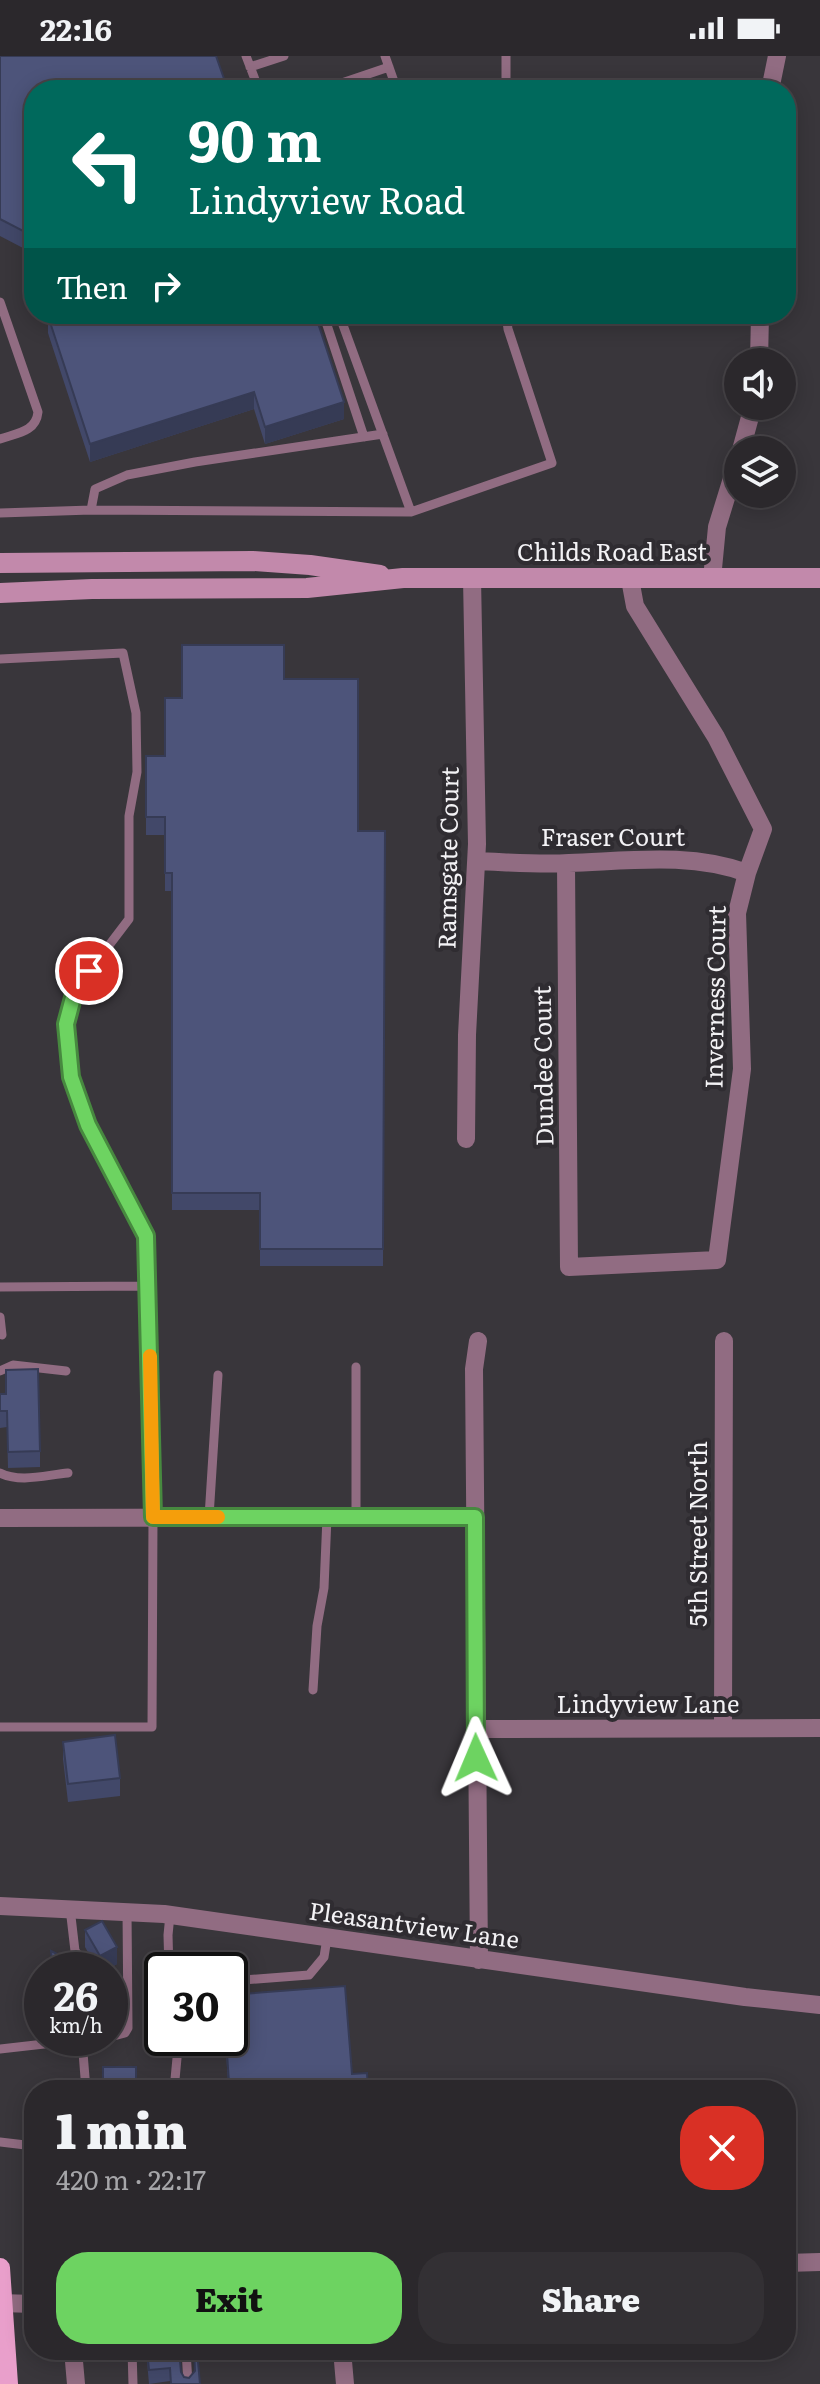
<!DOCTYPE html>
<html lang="en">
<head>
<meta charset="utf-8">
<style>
  :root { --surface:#2b282c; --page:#333034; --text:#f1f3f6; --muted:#a6a6a9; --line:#474448; --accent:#6dd361 }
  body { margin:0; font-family:Literata,serif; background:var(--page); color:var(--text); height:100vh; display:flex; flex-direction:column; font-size:30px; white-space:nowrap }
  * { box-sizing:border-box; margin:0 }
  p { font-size:26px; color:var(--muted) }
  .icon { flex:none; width:44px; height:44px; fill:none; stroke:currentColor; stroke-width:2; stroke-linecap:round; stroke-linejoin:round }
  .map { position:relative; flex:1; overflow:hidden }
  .drawer { position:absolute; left:24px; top:2024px; width:772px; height:280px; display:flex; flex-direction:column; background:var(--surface); border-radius:32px; box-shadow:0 4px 20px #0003,0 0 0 2px var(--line) }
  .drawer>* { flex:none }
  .hud { position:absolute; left:24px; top:24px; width:772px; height:244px; border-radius:32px; box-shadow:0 4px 20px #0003,0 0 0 2px var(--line); background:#00695c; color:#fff; overflow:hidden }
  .controls { position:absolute; left:724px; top:292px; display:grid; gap:16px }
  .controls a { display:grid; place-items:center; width:72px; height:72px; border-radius:50%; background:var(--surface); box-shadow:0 4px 20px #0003,0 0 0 2px var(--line); font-size:40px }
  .speed { position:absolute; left:24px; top:1896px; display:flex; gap:16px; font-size:40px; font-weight:700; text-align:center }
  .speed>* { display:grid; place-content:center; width:104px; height:104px; border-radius:50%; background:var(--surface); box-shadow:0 4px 20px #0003,0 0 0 2px var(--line); line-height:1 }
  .speed small { font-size:20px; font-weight:400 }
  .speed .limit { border:4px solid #111; border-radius:12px; background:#fff; color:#111 }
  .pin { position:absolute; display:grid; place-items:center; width:68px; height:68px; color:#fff; margin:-34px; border:4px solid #fff; border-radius:50%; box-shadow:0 2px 8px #0007 }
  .me { position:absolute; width:88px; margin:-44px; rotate:359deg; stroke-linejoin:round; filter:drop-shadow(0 0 6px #0008) }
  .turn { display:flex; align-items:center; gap:28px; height:168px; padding:0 32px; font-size:36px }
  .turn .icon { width:104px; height:104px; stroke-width:2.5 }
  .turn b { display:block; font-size:56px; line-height:68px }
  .then { display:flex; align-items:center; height:76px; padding:0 32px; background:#0003; gap:16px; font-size:30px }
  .round { display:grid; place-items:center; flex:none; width:84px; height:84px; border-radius:32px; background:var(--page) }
  .summary { display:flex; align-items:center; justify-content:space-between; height:136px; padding:0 32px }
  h1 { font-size:48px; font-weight:800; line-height:60px }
  .primary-button { display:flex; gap:16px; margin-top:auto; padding:16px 32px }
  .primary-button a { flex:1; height:92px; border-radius:32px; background:var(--accent); color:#111; font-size:32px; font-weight:800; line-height:92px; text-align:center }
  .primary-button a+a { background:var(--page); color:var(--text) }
  .status { display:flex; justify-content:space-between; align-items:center; height:56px; padding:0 40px; background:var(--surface); direction:ltr }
  .status svg { height:22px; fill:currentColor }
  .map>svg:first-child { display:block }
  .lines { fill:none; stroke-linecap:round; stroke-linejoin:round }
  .lane { stroke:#916c82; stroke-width:9 }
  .street { stroke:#916c82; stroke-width:18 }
  .secondary { stroke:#c289ab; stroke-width:20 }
  .primary { stroke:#e99fcb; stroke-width:20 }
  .wall { fill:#424869 }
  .shaded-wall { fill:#363b55 }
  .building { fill:#4d547a; stroke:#363b55; stroke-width:2 }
  .route-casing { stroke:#47893f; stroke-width:20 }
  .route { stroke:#6dd361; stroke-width:14 }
  .slow { stroke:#f59e0b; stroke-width:14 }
  .labels { text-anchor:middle; stroke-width:8; stroke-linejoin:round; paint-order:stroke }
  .street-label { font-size:24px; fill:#f3f2f5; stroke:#2f2c31 }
</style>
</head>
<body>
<div class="status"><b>22:16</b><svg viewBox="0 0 49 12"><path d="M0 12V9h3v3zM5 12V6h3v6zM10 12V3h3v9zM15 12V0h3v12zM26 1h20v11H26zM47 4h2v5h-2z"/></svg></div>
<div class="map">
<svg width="820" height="2328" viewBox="0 0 820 2328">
  <rect width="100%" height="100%" fill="#39363b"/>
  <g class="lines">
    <!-- lane -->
    <path class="lane" d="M246,0L259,34
      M385,0L397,34
      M506,0V34
      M250,11L284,0
      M321,34L389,11
      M0,246L38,356C36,376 17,377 0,383
      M339,258L411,456
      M326,266L364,381
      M91,454L411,456L552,407L508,273L506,258
      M0,457L91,454L95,433L127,419L195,406L383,378
      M0,603L123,597L136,657L137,716L129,760V863L75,934L66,968L71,1021L88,1069L146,1180L153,1461L152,1671H0
      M0,1231L148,1230
      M0,1261L2,1279
      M0,1315L13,1309L66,1315
      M0,1417C20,1427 46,1419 68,1417
      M209,1461L218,1319
      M356,1461V1311
      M313,1634L317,1570L324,1532L327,1461
      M70,1852L75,1895L91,1914
      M169,1914L168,1879L170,1859
      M230,1925L309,1919L324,1901L327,1882
      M110,1981L125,1977L128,1972L127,1855
      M82,1984L86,2034
      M0,1993L97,1982
      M174,2034L177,2002L175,1982
      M0,2086L34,2090
      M132,2294L133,2328
      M186,2294L188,2328"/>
    <!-- street -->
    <path class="street" d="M770,34L777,0
      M759,306L760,258
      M741,394L753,350
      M712,523L717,471L738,403
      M477,805C507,806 539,809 569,807C628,805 691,796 747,817
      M566,808L569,1211L717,1204L742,1013L737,857L747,817L763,773L716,681L635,550L630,523
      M466,1083L467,979L477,788L472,522
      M478,1285L474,1313L479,1904
      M0,1462L475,1461
      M723,1672L724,1285
      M476,1673L820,1672
      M0,1850L164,1858L745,1941L820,1949
      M786,2207L820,2206
      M0,2247L34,2248
      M73,2294L76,2328
      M342,2294L345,2328"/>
    <!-- secondary -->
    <path class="secondary" d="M0,507L253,505L310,509L380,519
      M0,537L92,533L307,532L403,522H820"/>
    <!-- primary -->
    <path class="primary" d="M0,2212L8,2328"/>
  </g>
  <!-- wall -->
  <path class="wall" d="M0,0L34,34V189L23,192L0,180Z
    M48,260L344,363L265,388L254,353L90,406L48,277Z
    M284,623L358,775H385L383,1210H260V1154H172V835H165V779H146V700H165L182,642Z
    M6,1314L40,1395V1411L8,1412L7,1371L0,1372V1338H6Z
    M63,1686L120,1722V1740L68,1746L63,1703Z
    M85,1874L117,1908L106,1914H98L85,1891Z
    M225,1982H230L352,2018L228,2027Z
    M146,2294L181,2316L184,2321L189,2322L195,2316L194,2294L200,2328H170V2325L149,2328Z"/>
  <!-- shaded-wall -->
  <path class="shaded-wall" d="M34,172V189L23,192V175Z
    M254,336V353L90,406V388Z
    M344,346V363L265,388V371Z
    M117,1891V1908L106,1914H100V1900Z"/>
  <!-- building -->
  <path class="building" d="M0,0H216L228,34H34V172L23,175L0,163Z
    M54,258H315L344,346L265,371L254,336L90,388L48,260Z
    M182,589H284V623H358V775H385L383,1193H260V1137H172V817H165V761H146V700H165V642H182Z
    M38,1313L40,1395L8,1396L7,1355H0V1338H6V1314Z
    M115,1679L120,1722L68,1728L63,1686Z
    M102,1865L117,1891L100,1900L85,1874Z
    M51,1895L89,1914H53Z
    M345,1930L352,2018L367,2017L368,2034H217V2028L229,2027L226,1982H230V1939Z
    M103,2011H136V2034H103Z
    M147,2294H179L181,2316L184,2321L189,2322L195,2315L194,2294H197L200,2328H171L170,2312L149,2314Z"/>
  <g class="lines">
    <defs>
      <path id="route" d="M89,915L75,934L66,968L71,1021L88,1069L146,1180L153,1461H475L476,1702"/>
    </defs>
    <!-- route casing -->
    <use href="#route" class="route-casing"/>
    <!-- route -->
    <use href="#route" class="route"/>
    <!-- slow -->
    <path class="slow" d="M150,1300L153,1461H218"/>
  </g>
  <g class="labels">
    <!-- street labels -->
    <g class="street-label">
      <text x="612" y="505">Childs Road East</text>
      <text x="613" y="790">Fraser Court</text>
      <text transform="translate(449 802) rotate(-89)" y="8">Ramsgate Court</text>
      <text transform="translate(716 941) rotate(-89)" y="8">Inverness Court</text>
      <text transform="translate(544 1010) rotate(-91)" y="8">Dundee Court</text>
      <text transform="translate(699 1478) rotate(-90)" y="8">5th Street North</text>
      <text x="648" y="1657">Lindyview Lane</text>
      <text transform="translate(414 1870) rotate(8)" y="8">Pleasantview Lane</text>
    </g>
  </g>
</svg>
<div class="controls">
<a><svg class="icon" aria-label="sound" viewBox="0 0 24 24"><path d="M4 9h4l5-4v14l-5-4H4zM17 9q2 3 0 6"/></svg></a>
<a><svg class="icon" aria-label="layers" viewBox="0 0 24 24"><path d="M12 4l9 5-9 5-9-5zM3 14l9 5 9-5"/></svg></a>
</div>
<div class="speed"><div>26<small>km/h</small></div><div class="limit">30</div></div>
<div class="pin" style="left:89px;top:915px;background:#d93025"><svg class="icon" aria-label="arrive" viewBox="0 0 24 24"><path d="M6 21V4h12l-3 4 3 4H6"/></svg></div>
<svg class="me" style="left:476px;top:1702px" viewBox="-20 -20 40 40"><path d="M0-17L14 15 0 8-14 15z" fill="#6dd361" stroke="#fff" stroke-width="4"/></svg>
<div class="hud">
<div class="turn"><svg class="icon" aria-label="left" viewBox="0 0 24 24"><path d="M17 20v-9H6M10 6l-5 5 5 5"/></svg><div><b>90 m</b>Lindyview Road</div></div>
<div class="then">Then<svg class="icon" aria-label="right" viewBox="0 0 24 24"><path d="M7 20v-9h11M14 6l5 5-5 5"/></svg></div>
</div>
<section class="drawer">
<div class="summary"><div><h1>1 min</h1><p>420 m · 22:17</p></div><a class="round" style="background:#d93025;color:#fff"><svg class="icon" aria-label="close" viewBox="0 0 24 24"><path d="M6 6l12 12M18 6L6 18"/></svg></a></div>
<div class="primary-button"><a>Exit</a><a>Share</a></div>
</section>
</div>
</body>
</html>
